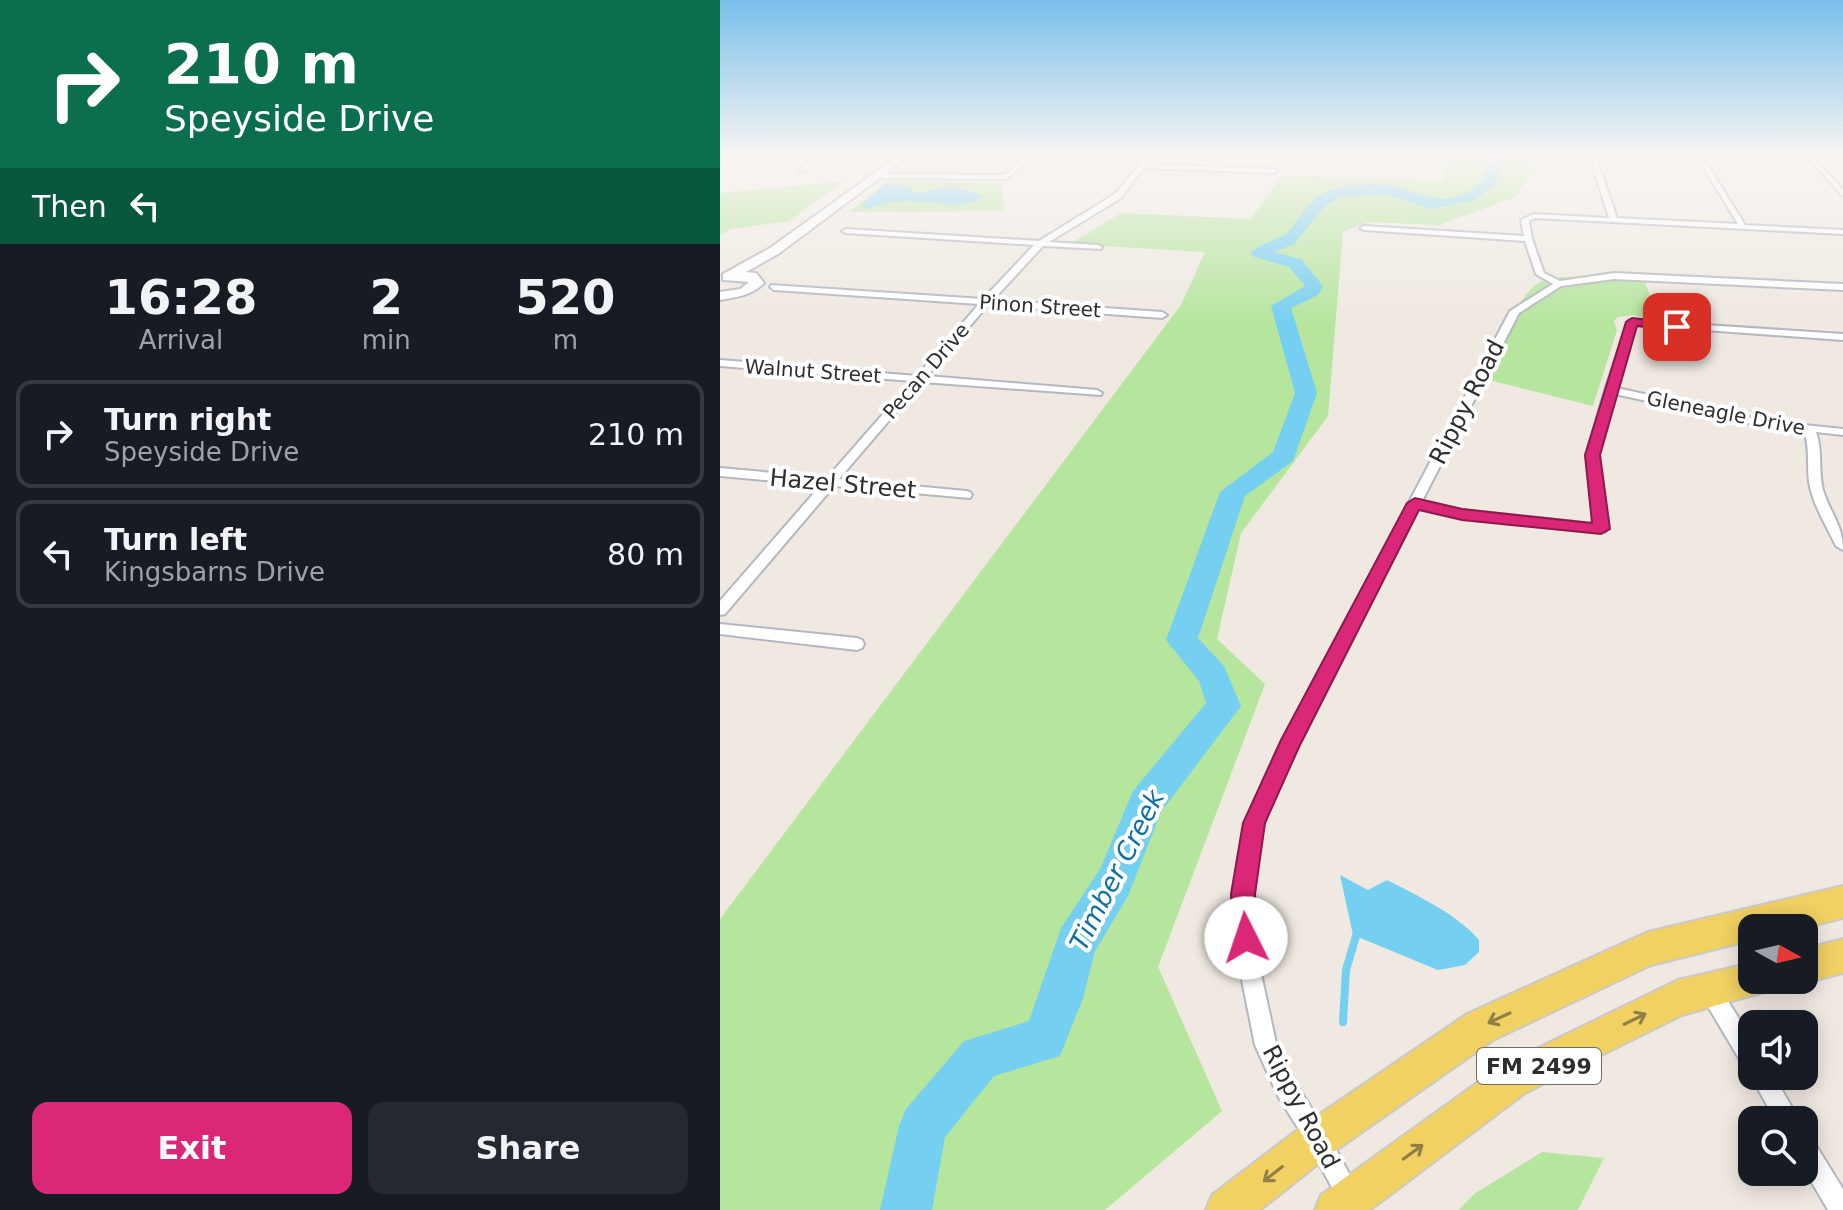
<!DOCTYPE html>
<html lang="en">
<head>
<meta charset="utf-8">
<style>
  :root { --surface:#171b24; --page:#242831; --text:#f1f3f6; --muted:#9ea1a6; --line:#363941; --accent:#db2777 }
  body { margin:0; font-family:"DejaVu Sans",sans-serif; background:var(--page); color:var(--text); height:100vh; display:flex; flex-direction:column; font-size:30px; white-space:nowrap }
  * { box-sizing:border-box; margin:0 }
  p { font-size:26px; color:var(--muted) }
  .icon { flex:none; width:44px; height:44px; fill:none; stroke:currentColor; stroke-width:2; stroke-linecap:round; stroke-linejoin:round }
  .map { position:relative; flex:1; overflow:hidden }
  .details { display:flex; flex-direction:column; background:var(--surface); width:720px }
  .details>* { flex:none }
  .top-card { background:#0b6e4f; color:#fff; overflow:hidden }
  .needle { width:52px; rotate:98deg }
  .buttons { position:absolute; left:1018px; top:914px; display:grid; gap:16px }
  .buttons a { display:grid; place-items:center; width:80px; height:80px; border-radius:16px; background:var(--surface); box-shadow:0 4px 20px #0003; font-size:40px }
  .pin { position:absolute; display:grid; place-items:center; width:68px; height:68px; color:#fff; margin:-34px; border-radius:16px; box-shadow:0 4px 12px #0006 }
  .me { position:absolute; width:88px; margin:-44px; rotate:356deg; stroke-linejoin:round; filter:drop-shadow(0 0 6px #0008) }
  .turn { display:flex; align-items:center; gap:28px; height:168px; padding:0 32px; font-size:36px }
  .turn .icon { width:104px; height:104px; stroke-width:2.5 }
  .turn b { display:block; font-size:56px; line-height:68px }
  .then { display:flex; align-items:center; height:76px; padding:0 32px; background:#0003; gap:16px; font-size:30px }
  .eta { display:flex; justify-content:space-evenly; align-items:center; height:136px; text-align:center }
  .eta b { font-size:48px; font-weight:800; line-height:56px }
  .action { display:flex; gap:16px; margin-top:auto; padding:16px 32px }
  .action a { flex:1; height:92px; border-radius:16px; background:var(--accent); color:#fff; font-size:32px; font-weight:800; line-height:92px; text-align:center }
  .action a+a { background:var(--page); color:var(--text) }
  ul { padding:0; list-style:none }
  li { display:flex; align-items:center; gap:24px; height:108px; margin:0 16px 12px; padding:0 16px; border:4px solid var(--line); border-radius:16px }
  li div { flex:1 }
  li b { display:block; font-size:30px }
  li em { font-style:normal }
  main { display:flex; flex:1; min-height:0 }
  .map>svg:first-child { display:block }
  .green { fill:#b6e59e }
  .water { fill:#75cff0 }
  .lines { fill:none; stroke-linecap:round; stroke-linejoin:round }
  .stream { stroke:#75cff0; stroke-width:8 }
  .river { fill:#75cff0; fill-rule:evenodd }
  .street-casing { stroke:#b4b7c1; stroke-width:4 }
  .secondary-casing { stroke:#b4b7c1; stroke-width:4 }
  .primary-casing { stroke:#c9c9c9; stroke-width:4 }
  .street { fill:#fff; fill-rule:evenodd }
  .secondary { fill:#fff; fill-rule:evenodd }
  .primary { fill:#f2d163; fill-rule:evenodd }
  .oneway { stroke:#908048 }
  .route { fill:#db2777; stroke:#8e194d; stroke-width:2 }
  .labels { text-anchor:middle; stroke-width:8; stroke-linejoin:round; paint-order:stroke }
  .far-street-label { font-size:20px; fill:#2e2e2e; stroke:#fff }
  .shield { fill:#fff; stroke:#6d6d6d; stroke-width:2 }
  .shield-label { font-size:22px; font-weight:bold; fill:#2e2e2e }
  .street-label { font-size:24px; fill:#2e2e2e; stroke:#fff }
  .water-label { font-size:26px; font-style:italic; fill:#0d6fa3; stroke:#fff }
</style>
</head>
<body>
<main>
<section class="details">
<div class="top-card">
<div class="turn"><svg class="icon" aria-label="right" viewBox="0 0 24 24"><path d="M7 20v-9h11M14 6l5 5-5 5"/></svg><div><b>210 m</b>Speyside Drive</div></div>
<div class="then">Then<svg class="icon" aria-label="left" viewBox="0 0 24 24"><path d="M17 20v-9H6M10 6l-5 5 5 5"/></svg></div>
</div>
<div class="eta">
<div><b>16:28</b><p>Arrival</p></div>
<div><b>2</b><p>min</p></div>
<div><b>520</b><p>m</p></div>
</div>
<ul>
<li><svg class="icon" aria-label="right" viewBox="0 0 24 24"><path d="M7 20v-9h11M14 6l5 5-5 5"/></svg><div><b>Turn right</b><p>Speyside Drive</p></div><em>210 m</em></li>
<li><svg class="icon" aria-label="left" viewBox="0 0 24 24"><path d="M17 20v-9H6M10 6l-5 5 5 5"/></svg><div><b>Turn left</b><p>Kingsbarns Drive</p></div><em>80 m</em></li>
</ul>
<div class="action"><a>Exit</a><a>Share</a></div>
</section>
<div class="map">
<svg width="1123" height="1210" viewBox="0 0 1123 1210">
  <rect width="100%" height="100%" fill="#efe9e1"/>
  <!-- green -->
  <path class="green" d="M723,154H820L796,197L719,225L649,222L623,231L608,416L521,533L497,639L545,684L438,967L502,1111L385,1210H0V919L461,305L485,252L350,244L401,213L531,219L562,175L724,181Z
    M169,180L282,183L284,211L129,212Z
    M124,181L69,221L10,229L0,236V193Z
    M842,277L924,280L940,321L913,315L898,317L894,321L897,330L873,406L765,379C775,357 798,295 817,284C824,279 834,279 842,277Z
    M822,1152L884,1158L858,1210H739L754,1194Z"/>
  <!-- water -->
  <path class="water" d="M166,183L186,186L197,193C233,188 228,182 264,197C241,210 219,203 194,201C179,199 158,206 142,210L145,207L141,205Z
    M620,875L648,890L667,880C698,896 737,914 759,940V952L745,965L718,970L633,935Z"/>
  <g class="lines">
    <!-- stream -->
    <path class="stream" d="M623,1022L626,970L636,936"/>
    <!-- river -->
    <path class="river" d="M775,154H790L782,161L777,182L755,200L712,209L666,195L621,197L606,205L574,244L554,252L581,259L603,286L598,295L571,308L597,393L573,461L525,496L478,638L504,666L521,706L441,812L408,896L375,951L363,998L340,1056L274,1076L225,1137L212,1210H160L179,1126L186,1109L244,1041L309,1021L341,928L380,869L413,791L486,703L479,681L446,640L500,492L553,452L575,393L551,306L585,286L569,267L534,257L531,253C541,241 557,242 568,232C579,220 586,203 600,195C620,184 650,182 672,186C710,194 728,213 763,180L768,160Z"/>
    <defs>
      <path id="street" d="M103,154H110L84,171H80V169Z
        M310,154H317L286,179L158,178L155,176L158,174L284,175Z
        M428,154H434L426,164L554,169L557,171L554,173L423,168L401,198L329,242L378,245L382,247L381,249L323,246L273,300L442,312L447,315L442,318L268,305L207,376L377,390L382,393L381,395L202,382L119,479L246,491L250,492L252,495L250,498L114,486L5,614L0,615V601L101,485L0,476V468L107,478L192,381L0,366V360L197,376L259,304L54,290L50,287L51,285L263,299L314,245L126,233L122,231L126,229L319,241L395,194Z
        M869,154H875L897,218L1018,224L975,154H981L1025,225L1123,230V234L815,218L809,221L812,239L824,273L840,281L894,273L1123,284V290L894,279L841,286L799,313L702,501L742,510L874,524L866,455L885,390L909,320L1123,334V340L916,325L897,388L1046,421L1123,429V435L1096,432C1103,451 1098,471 1103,490C1110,513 1123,525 1123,550L1116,546C1106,525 1093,505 1089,482C1087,464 1090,448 1084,431L1046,427L895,394L878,455L887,529L885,532L742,518L698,508L577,747L543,823L532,894L538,960L556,1043L575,1082L606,1131L638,1190L642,1198L638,1206L630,1210L622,1206L590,1147L559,1098L535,1045L518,960L514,894L525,823L563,741L790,311L833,284L816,274L805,241L644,230L640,228L644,226L804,236L801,220L814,214L889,218Z
        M1084,154H1090L1123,190V196Z
        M0,624L137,638L142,640L144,644L142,648L137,650L0,634Z
        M990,981L997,984L1032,1039V1070L1024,1067L983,998L980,991L983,984Z
        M1032,1074V1076H1054L1079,1120H1055L1031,1076Z
        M1084,1135L1092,1139L1123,1189V1210H1108L1084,1169Z"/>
      <path id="secondary" d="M181,154H192L58,254L26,272L36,273L44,283C31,296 17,297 0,300V292L20,289L29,282L3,280V274L50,248Z"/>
      <path id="primary" d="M1123,886V918L1082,928H1032V940L931,965L773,1040L612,1153L540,1210H486L492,1195L584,1125L747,1014L928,932Z
        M1123,939V973L1084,983L1076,980H1084V949Z
        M1032,963V980H1049L1044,992L962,1015L805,1093L650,1210H595L601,1195L779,1067L958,980Z"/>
    </defs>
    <!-- street casing -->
    <use href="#street" class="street-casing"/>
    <!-- secondary casing -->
    <use href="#secondary" class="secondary-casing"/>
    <!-- primary casing -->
    <use href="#primary" class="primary-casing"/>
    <!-- street -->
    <use href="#street" class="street"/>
    <!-- secondary -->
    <use href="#secondary" class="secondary"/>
    <!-- primary -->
    <use href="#primary" class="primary"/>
  </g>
  <!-- one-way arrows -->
  <defs><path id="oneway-shaft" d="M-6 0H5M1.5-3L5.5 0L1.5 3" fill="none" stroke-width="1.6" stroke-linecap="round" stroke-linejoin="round" transform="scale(2)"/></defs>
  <g class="oneway">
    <use href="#oneway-shaft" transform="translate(779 1018) rotate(155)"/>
    <use href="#oneway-shaft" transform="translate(915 1019) rotate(-26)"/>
    <use href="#oneway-shaft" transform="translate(693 1152) rotate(-36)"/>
    <use href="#oneway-shaft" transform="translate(553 1174) rotate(142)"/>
  </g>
  <!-- sky -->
  <linearGradient id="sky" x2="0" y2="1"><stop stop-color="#7abfeb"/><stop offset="0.48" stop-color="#f8f5f2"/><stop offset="1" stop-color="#f8f5f2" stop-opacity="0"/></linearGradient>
  <rect width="1123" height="323" fill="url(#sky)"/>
  <!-- route -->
  <path class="route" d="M912,318L957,323L963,327L957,330L917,326L880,455L890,529L881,534L742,520L699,510L579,747L545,823L535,894L539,938L535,947L526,951L517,947L513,938L511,894L523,823L561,740L687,503L695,498L742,509L872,523L865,455L906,322Z"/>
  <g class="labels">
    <!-- far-street labels -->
    <g class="far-street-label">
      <text transform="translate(320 306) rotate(4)" y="7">Pinon Street</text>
      <text transform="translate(93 371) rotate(4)" y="7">Walnut Street</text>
      <text transform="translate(206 371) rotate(-49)" y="7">Pecan Drive</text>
      <text transform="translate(1006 413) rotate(11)" y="7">Gleneagle Drive</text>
    </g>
    <!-- shield labels -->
    <rect class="shield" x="757" y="1048" width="124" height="36" rx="6"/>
    <g class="shield-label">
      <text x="819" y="1074">FM 2499</text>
    </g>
    <!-- street labels -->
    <g class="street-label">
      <text transform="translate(747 402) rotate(-63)" y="8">Rippy Road</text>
      <text transform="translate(123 484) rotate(5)" y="8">Hazel Street</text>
      <text transform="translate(581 1107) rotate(62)" y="8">Rippy Road</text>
    </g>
    <!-- water labels -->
    <g class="water-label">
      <text transform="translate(397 870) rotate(-63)" y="9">Timber Creek</text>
    </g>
  </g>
</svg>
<div class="buttons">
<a><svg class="needle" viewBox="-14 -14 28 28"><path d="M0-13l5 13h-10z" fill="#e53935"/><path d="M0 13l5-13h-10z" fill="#9ea1a6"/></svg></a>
<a><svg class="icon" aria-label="sound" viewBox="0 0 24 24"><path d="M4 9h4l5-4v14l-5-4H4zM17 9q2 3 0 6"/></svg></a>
<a><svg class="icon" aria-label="search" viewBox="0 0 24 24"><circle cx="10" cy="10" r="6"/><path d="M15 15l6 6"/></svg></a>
</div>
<div class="pin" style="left:957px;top:327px;background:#d93025"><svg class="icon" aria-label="arrive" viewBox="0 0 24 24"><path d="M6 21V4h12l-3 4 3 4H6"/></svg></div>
<svg class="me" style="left:526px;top:938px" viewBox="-20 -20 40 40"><circle r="19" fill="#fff"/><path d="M0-13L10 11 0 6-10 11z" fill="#db2777"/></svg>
</div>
</main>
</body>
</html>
